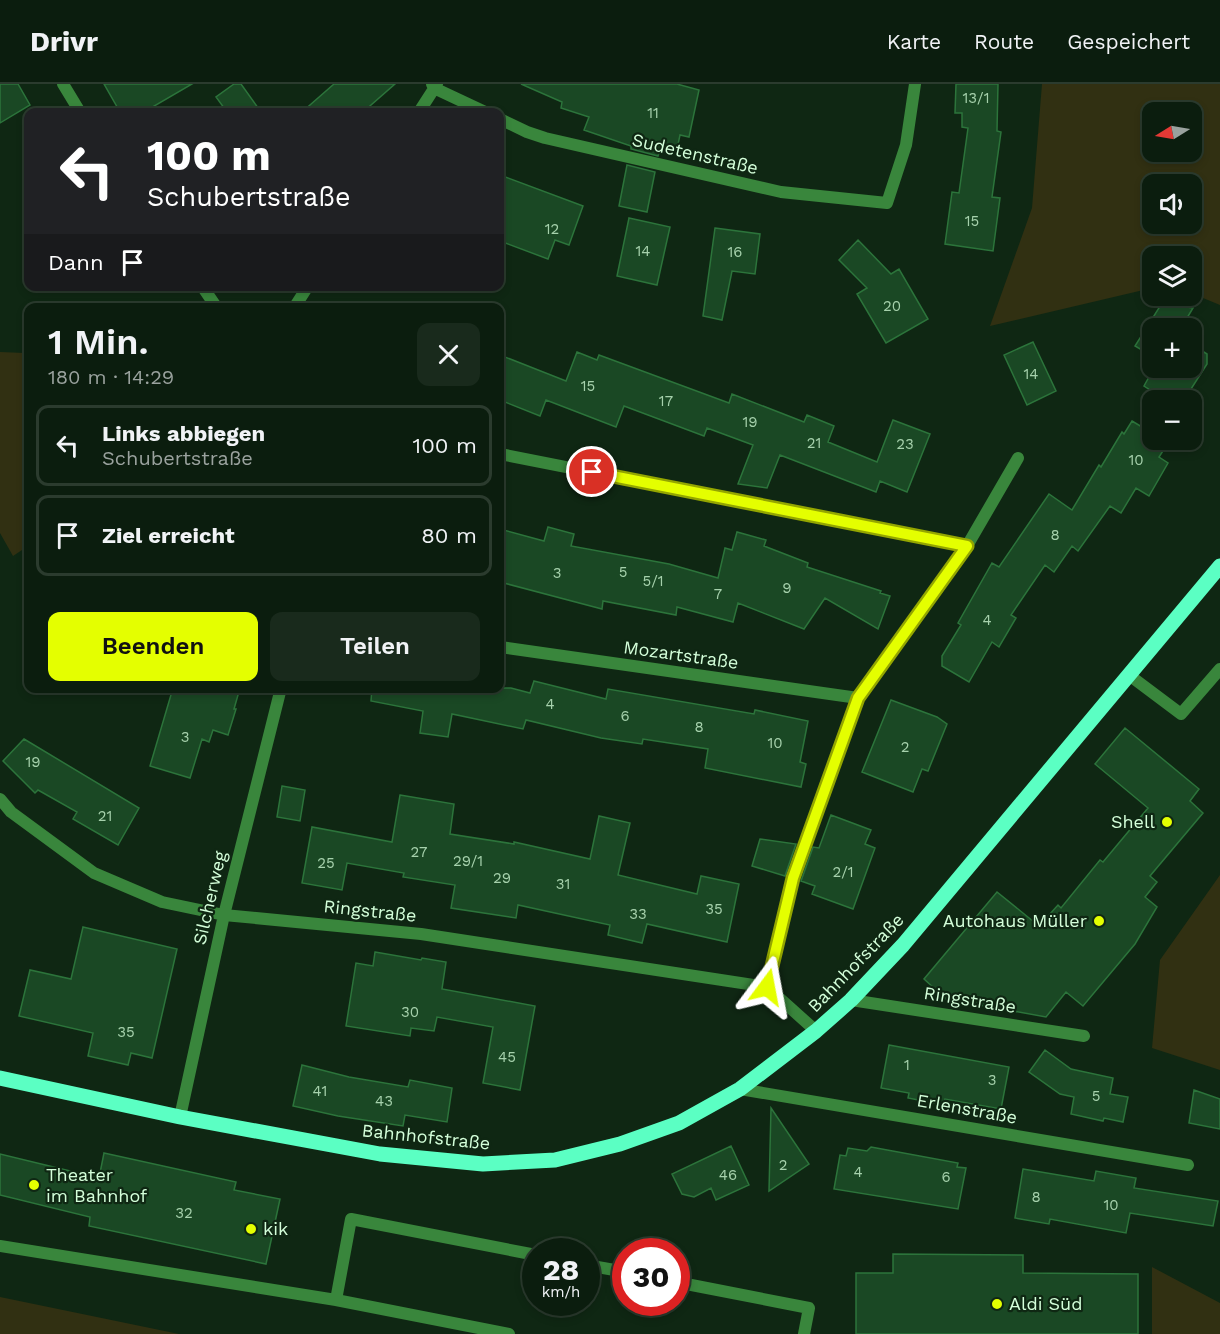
<!DOCTYPE html>
<html lang="de">
<head>
<meta charset="utf-8">
<style>
  :root { --surface:#0b1d0e; --page:#192a1c; --text:#f1f3f6; --muted:#9aa29e; --line:#2b3b2e; --accent:#e4ff00 }
  body { margin:0; font-family:"Work Sans",sans-serif; background:var(--page); color:var(--text); height:100vh; display:flex; flex-direction:column; font-size:22px; white-space:nowrap }
  * { box-sizing:border-box; margin:0 }
  p { font-size:20px; color:var(--muted) }
  .icon { flex:none; width:33px; height:33px; fill:none; stroke:currentColor; stroke-width:2; stroke-linecap:round; stroke-linejoin:round }
  .map { position:relative; flex:1; overflow:hidden }
  .drawer { position:absolute; left:24px; top:219px; width:480px; height:390px; display:flex; flex-direction:column; background:var(--surface); border-radius:12px; box-shadow:0 3px 9px #0003,0 0 0 2px var(--line) }
  .drawer>* { flex:none }
  .top-card { position:absolute; left:24px; top:24px; width:480px; height:183px; border-radius:12px; box-shadow:0 3px 9px #0003,0 0 0 2px var(--line); background:#202124; color:#fff; overflow:hidden }
  .needle { width:39px; rotate:259deg }
  .fabs { position:absolute; left:1142px; top:18px; display:grid; gap:12px }
  .fabs a { display:grid; place-items:center; width:60px; height:60px; border-radius:12px; background:var(--surface); box-shadow:0 3px 9px #0003,0 0 0 2px var(--line); font-size:30px }
  .speed { position:absolute; left:522px; top:1154px; display:flex; gap:12px; font-size:30px; font-weight:700; text-align:center }
  .speed>* { display:grid; place-content:center; width:78px; height:78px; border-radius:50%; background:var(--surface); box-shadow:0 3px 9px #0003,0 0 0 2px var(--line); line-height:1 }
  .speed small { font-size:15px; font-weight:400 }
  .speed .limit { border:9px solid #d22; background:#fff; color:#111 }
  .pin { position:absolute; display:grid; place-items:center; width:51px; height:51px; color:#fff; margin:-26px; border:3px solid #fff; border-radius:50%; box-shadow:0 2px 6px #0007 }
  .me { position:absolute; width:66px; margin:-33px; rotate:13deg; stroke-linejoin:round; filter:drop-shadow(0 0 4px #0008) }
  .turn { display:flex; align-items:center; gap:21px; height:126px; padding:0 24px; font-size:27px }
  .turn .icon { width:78px; height:78px; stroke-width:2.5 }
  .turn b { display:block; font-size:42px; line-height:51px }
  .then { display:flex; align-items:center; height:57px; padding:0 24px; background:#0003; gap:12px; font-size:22px }
  .round { display:grid; place-items:center; flex:none; width:63px; height:63px; border-radius:12px; background:var(--page) }
  .overview { display:flex; align-items:center; justify-content:space-between; height:102px; padding:0 24px }
  h1 { font-size:36px; font-weight:600; line-height:45px }
  .cta { display:flex; gap:12px; margin-top:auto; padding:12px 24px }
  .cta a { flex:1; height:69px; border-radius:12px; background:var(--accent); color:#111; font-size:24px; font-weight:600; line-height:69px; text-align:center }
  .cta a+a { background:var(--page); color:var(--text) }
  ul { padding:0; list-style:none }
  li { display:flex; align-items:center; gap:18px; height:81px; margin:0 12px 9px; padding:0 12px; border:3px solid var(--line); border-radius:12px }
  li div { flex:1 }
  li b { display:block; font-size:22px }
  li em { font-style:normal }
  header { display:flex; align-items:center; gap:36px; box-sizing:border-box; height:84px; padding:0 30px; background:var(--surface); border-bottom:2px solid var(--line) }
  header strong { font-size:28px }
  nav { display:flex; gap:33px; margin-inline-start:auto; font-size:21px }
  .map>svg:first-child { display:block }
  .green { fill:#313012; fill-rule:evenodd }
  .building { fill:#1a4824; stroke:#2c743b; stroke-width:1.5 }
  .lines { fill:none; stroke-linecap:round; stroke-linejoin:round }
  .lane { stroke:#39863c; stroke-width:12 }
  .street { stroke:#39863c; stroke-width:12 }
  .primary { stroke:#5bffc3; stroke-width:15 }
  .route-casing { stroke:#94a600; stroke-width:15 }
  .route { stroke:#e4ff00; stroke-width:10 }
  .poi-dot { fill:#e4ff00; stroke:#0f2713; stroke-width:2 }
  .labels { text-anchor:middle; stroke-width:4.5; stroke-linejoin:round; paint-order:stroke }
  .number-label { font-size:15px; fill:#a6d1ac }
  .street-label { font-size:18px; fill:#d4ffda; stroke:#0f2713 }
  .poi-label { font-size:18px; fill:#d4ffda; stroke:#0f2713; text-anchor:start }
</style>
</head>
<body>
<header>
<strong>Drivr</strong>
<nav><a>Karte</a><a>Route</a><a>Gespeichert</a></nav>
</header>
<div class="map">
<svg width="1220" height="1250" viewBox="0 0 1220 1250">
  <rect width="100%" height="100%" fill="#0f2713"/>
  <!-- green -->
  <path class="green" d="M1042,0H1220V221L1191,209V172H1152V204L990,242L1032,124ZM1152,28H1191V68H1152ZM1152,100H1191V140H1152Z
    M0,268L25,269L28,274V462L13,472L0,449Z
    M1220,791V986L1152,964L1160,876Z
    M1152,1183L1220,1219V1250H1152Z
    M0,1213L179,1250H0Z"/>
  <!-- building -->
  <path class="building" d="M0,0H18L30,21L0,39Z
    M104,0H192L144,28H120Z
    M234,0H241L261,28H227L216,13Z
    M334,0H395L363,28H302Z
    M521,0H677L699,6L689,53L680,51L676,70L660,66L658,72L631,65V62L584,46L589,33L561,24L562,18Z
    M956,0H998L997,47L1001,48L992,113L1000,114L993,167L945,160L952,108L959,109L968,44L962,43V29H955Z
    M627,81L655,88L647,128L619,122Z
    M500,91L583,122L569,161L555,156L548,175L500,157Z
    M629,134L670,143L657,201L617,192Z
    M715,144L760,150L755,190L732,187L722,236L703,232Z
    M858,156L891,190L899,185L928,235L886,259L857,210L867,204L839,176Z
    M1162,219L1193,224L1181,244H1152V272L1135,262Z
    M1033,258L1056,307L1027,321L1004,271Z
    M1191,260L1207,270V280L1184,316H1144L1150,306L1144,302L1154,284H1191Z
    M577,268L597,276L599,271L729,319L732,310L804,338L807,331L834,342L828,358L877,378L893,336L930,350L907,408L880,397L876,408L780,371L767,404L738,400L753,361L707,344L704,352L624,322L616,343L546,316L540,332L500,316V271L566,297Z
    M1132,337L1152,349V356H1162L1168,359L1159,373L1168,379L1149,412L1136,404L1121,429L1110,422L1078,467L1072,462L1054,488L1045,481L1011,531L1016,534L999,563L992,558L969,598L942,582V572L961,541L958,539L992,479L999,483L1049,410L1072,426L1099,381L1101,383L1122,348L1124,350Z
    M548,443L574,450L571,462L669,480L718,494L725,464L732,466L737,448L766,456L764,462L808,479L807,483L881,507L880,509L890,512L878,545L825,514L804,545L738,519L733,538L677,523L676,531L603,517L602,525L500,498V445L544,457Z
    M534,597L606,615L608,605L754,630L755,626L808,637L800,678L806,680L801,703L705,684L708,665L643,655L642,660L601,654L526,636L523,645L452,630L448,653L420,649L423,627L371,617L372,604H511L530,609Z
    M173,604H240L234,625H236L228,651L213,646L209,658L202,655L190,694L150,682Z
    M891,616L937,633L947,640L928,687L922,685L913,708L862,688Z
    M1125,644L1199,705L1190,717L1203,729L1150,792L1157,798L1145,813L1157,823L1135,860L1083,922L1066,908L1046,933L946,915L924,895L997,808L1039,842L1058,821L1061,824L1100,776L1103,778L1148,724L1095,680Z
    M24,655L139,724L118,761L73,735L77,728L38,706L35,709L3,677Z
    M282,702L305,706L300,737L277,733Z
    M400,711L454,720L450,750L514,760V758L590,775L599,732L630,739L618,791L697,810L701,792L739,800L727,858L647,840L642,859L608,851L610,841L518,821L516,834L451,824L455,801L403,793L404,789L347,779L342,806L302,799L312,743L392,758Z
    M831,731L871,746L865,760L875,764L853,825L812,810L815,802L801,797L813,763L819,764Z
    M760,755L796,760L785,792L752,782Z
    M83,843L177,865L152,974L131,969L128,981L88,972L93,949L19,932L30,886L71,895Z
    M375,868L421,876L422,874L446,878L442,905L535,922L520,1006L483,999L493,943L437,933L434,947L411,944L410,952L346,942L356,879L373,882Z
    M889,961L1009,983L1001,1025L945,1015L944,1021L908,1014L909,1009L881,1004Z
    M1045,966L1071,985L1113,994L1110,1010L1128,1013L1123,1038L1104,1034L1103,1037L1071,1030L1074,1013L1060,1010L1029,988Z
    M302,981L349,993L408,1003L410,996L452,1004L447,1038L405,1031L403,1042L338,1032L293,1022Z
    M1194,1006L1220,1015V1045L1189,1039Z
    M771,1024L809,1080L769,1107Z
    M731,1062L749,1101L716,1116L711,1104L694,1113L682,1110L672,1090Z
    M871,1063L958,1079L957,1083L966,1084L958,1125L834,1105L840,1071L846,1072L848,1064L867,1067Z
    M104,1069L236,1098L234,1106L280,1115L266,1180L89,1142L90,1133L0,1111V1070L99,1094Z
    M1023,1085L1094,1097L1096,1087L1136,1094L1134,1104L1218,1117L1213,1142L1130,1129L1126,1149L1050,1135L1049,1140L1015,1134Z
    M893,1170L1023,1171V1189L1138,1190V1250H856V1189H893Z"/>
  <g class="lines">
    <!-- lane -->
    <path class="lane" d="M1129,591L1181,630L1220,585
      M0,1162L336,1216L509,1250
      M586,1181L626,1188
      M676,1198L809,1224L804,1250
      M336,1216L351,1135L536,1171"/>
    <!-- street -->
    <path class="street" d="M63,0L80,28
      M432,0L434,4L485,28
      M419,28L437,0
      M500,35L527,48L545,54L781,108L887,119L906,61L915,0
      M202,202L217,224
      M294,224L308,202
      M500,370L967,462
      M500,563L858,614
      M0,715L11,728L94,789L162,818L224,831L421,850L767,903
      M851,916L1084,952
      M816,947L767,903L793,794L858,614L967,462L1018,374
      M740,1005L1188,1081
      M180,1033L224,831L281,604"/>
    <!-- primary -->
    <path class="primary" d="M0,994L180,1033L380,1070L483,1080L555,1076L620,1060L679,1039L740,1005L816,947L851,916L903,861L1220,482"/>
  </g>
  <g class="lines">
    <defs>
      <path id="route" d="M592,388L967,462L858,614L793,794L767,903"/>
    </defs>
    <!-- route casing -->
    <use href="#route" class="route-casing"/>
    <!-- route -->
    <use href="#route" class="route"/>
  </g>
  <!-- markers -->
  <g class="poi-dot">
    <circle cx="1167" cy="738" r="6"/>
    <circle cx="1099" cy="837" r="6"/>
    <circle cx="34" cy="1101" r="6"/>
    <circle cx="251" cy="1145" r="6"/>
    <circle cx="997" cy="1220" r="6"/>
  </g>
  <g class="labels">
    <!-- number labels -->
    <g class="number-label">
      <text x="976" y="19">13/1</text>
      <text x="653" y="34">11</text>
      <text x="972" y="142">15</text>
      <text x="552" y="150">12</text>
      <text x="643" y="172">14</text>
      <text x="735" y="173">16</text>
      <text x="892" y="227">20</text>
      <text x="1031" y="295">14</text>
      <text x="588" y="307">15</text>
      <text x="666" y="322">17</text>
      <text x="750" y="343">19</text>
      <text x="814" y="364">21</text>
      <text x="905" y="365">23</text>
      <text x="1136" y="381">10</text>
      <text x="1055" y="456">8</text>
      <text x="623" y="493">5</text>
      <text x="557" y="494">3</text>
      <text x="653" y="502">5/1</text>
      <text x="787" y="509">9</text>
      <text x="718" y="515">7</text>
      <text x="987" y="541">4</text>
      <text x="550" y="625">4</text>
      <text x="625" y="637">6</text>
      <text x="699" y="648">8</text>
      <text x="185" y="658">3</text>
      <text x="775" y="664">10</text>
      <text x="905" y="668">2</text>
      <text x="33" y="683">19</text>
      <text x="105" y="737">21</text>
      <text x="419" y="773">27</text>
      <text x="468" y="782">29/1</text>
      <text x="326" y="784">25</text>
      <text x="843" y="793">2/1</text>
      <text x="502" y="799">29</text>
      <text x="563" y="805">31</text>
      <text x="714" y="830">35</text>
      <text x="638" y="835">33</text>
      <text x="410" y="933">30</text>
      <text x="126" y="953">35</text>
      <text x="507" y="978">45</text>
      <text x="907" y="986">1</text>
      <text x="992" y="1001">3</text>
      <text x="320" y="1012">41</text>
      <text x="1096" y="1017">5</text>
      <text x="384" y="1022">43</text>
      <text x="783" y="1086">2</text>
      <text x="858" y="1093">4</text>
      <text x="728" y="1096">46</text>
      <text x="946" y="1098">6</text>
      <text x="1036" y="1118">8</text>
      <text x="1111" y="1126">10</text>
      <text x="184" y="1134">32</text>
    </g>
    <!-- street labels -->
    <g class="street-label">
      <text transform="translate(695 70) rotate(13)" y="6">Sudetenstraße</text>
      <text transform="translate(681 571) rotate(8)" y="6">Mozartstraße</text>
      <text transform="translate(210 814) rotate(-77)" y="6">Silcherweg</text>
      <text transform="translate(370 827) rotate(6)" y="6">Ringstraße</text>
      <text transform="translate(856 879) rotate(-46)" y="6">Bahnhofstraße</text>
      <text transform="translate(970 916) rotate(9)" y="6">Ringstraße</text>
      <text transform="translate(967 1025) rotate(10)" y="6">Erlenstraße</text>
      <text transform="translate(426 1053) rotate(6)" y="6">Bahnhofstraße</text>
    </g>
    <!-- poi labels -->
    <g class="poi-label">
      <text x="1155" y="744" text-anchor="end">Shell</text>
      <text x="1087" y="843" text-anchor="end">Autohaus Müller</text>
      <text x="46" y="1097">Theater<tspan x="46" dy="21">im Bahnhof</tspan></text>
      <text x="263" y="1151">kik</text>
      <text x="1009" y="1226">Aldi Süd</text>
    </g>
  </g>
</svg>
<div class="fabs">
<a><svg class="needle" viewBox="-14 -14 28 28"><path d="M0-13l5 13h-10z" fill="#e53935"/><path d="M0 13l5-13h-10z" fill="#9aa29e"/></svg></a>
<a><svg class="icon" aria-label="sound" viewBox="0 0 24 24"><path d="M4 9h4l5-4v14l-5-4H4zM17 9q2 3 0 6"/></svg></a>
<a><svg class="icon" aria-label="layers" viewBox="0 0 24 24"><path d="M12 4l9 5-9 5-9-5zM3 14l9 5 9-5"/></svg></a>
<a>+</a>
<a>−</a>
</div>
<div class="speed"><div>28<small>km/h</small></div><div class="limit">30</div></div>
<div class="pin" style="left:592px;top:388px;background:#d93025"><svg class="icon" aria-label="arrive" viewBox="0 0 24 24"><path d="M6 21V4h12l-3 4 3 4H6"/></svg></div>
<svg class="me" style="left:767px;top:903px" viewBox="-20 -20 40 40"><path d="M0-17L14 15 0 8-14 15z" fill="#e4ff00" stroke="#fff" stroke-width="4"/></svg>
<div class="top-card">
<div class="turn"><svg class="icon" aria-label="left" viewBox="0 0 24 24"><path d="M17 20v-9H6M10 6l-5 5 5 5"/></svg><div><b>100 m</b>Schubertstraße</div></div>
<div class="then">Dann<svg class="icon" aria-label="arrive" viewBox="0 0 24 24"><path d="M6 21V4h12l-3 4 3 4H6"/></svg></div>
</div>
<section class="drawer">
<div class="overview"><div><h1>1 Min.</h1><p>180 m · 14:29</p></div><a class="round"><svg class="icon" aria-label="close" viewBox="0 0 24 24"><path d="M6 6l12 12M18 6L6 18"/></svg></a></div>
<ul>
<li><svg class="icon" aria-label="left" viewBox="0 0 24 24"><path d="M17 20v-9H6M10 6l-5 5 5 5"/></svg><div><b>Links abbiegen</b><p>Schubertstraße</p></div><em>100 m</em></li>
<li><svg class="icon" aria-label="arrive" viewBox="0 0 24 24"><path d="M6 21V4h12l-3 4 3 4H6"/></svg><div><b>Ziel erreicht</b></div><em>80 m</em></li>
</ul>
<div class="cta"><a>Beenden</a><a>Teilen</a></div>
</section>
</div>
</body>
</html>
